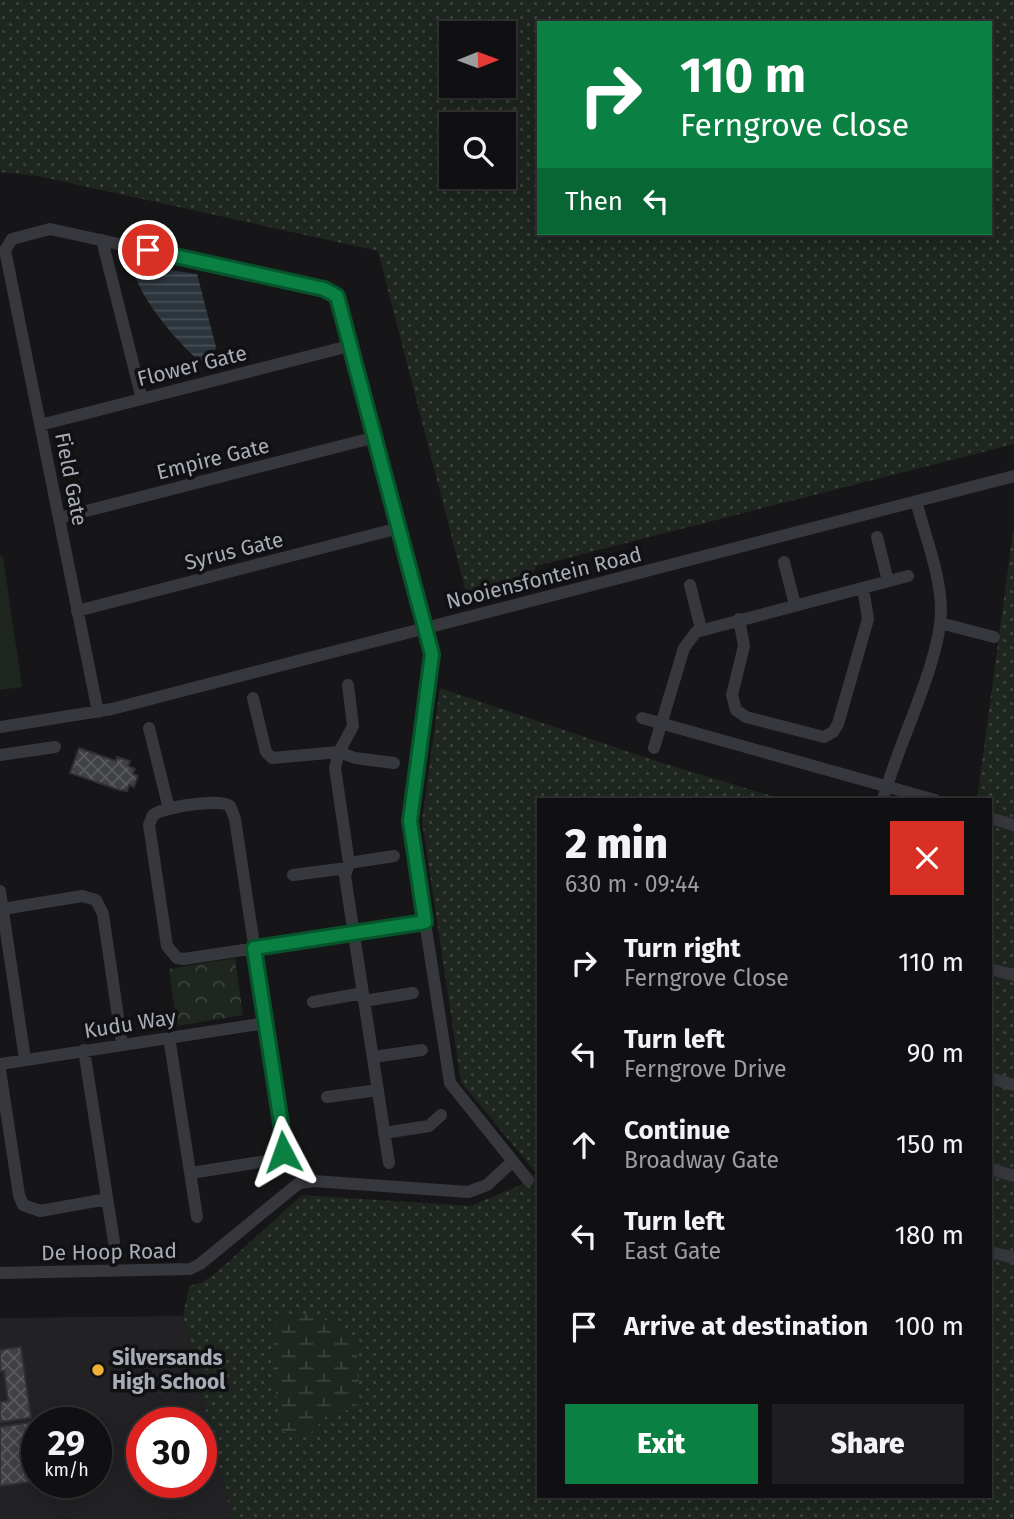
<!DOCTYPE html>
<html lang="en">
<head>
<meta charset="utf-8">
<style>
  :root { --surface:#101012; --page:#1e1e20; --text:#f1f3f6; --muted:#9c9d9f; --line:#303032; --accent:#0b8043 }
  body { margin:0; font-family:"Fira Sans",sans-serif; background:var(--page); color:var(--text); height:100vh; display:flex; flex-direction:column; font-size:26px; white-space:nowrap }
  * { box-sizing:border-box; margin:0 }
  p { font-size:23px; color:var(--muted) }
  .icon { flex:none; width:38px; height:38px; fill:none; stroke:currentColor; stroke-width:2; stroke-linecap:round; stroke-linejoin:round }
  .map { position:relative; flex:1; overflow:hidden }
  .side { position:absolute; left:537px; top:798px; width:455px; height:700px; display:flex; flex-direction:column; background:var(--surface); border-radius:0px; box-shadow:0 4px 18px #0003,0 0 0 2px var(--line) }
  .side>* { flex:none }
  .hud { position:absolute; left:537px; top:21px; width:455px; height:214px; border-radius:0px; box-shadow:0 4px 18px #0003,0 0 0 2px var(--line); background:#0b8043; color:#fff; overflow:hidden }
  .needle { width:46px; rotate:89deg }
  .buttons { position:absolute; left:439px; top:21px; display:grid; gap:14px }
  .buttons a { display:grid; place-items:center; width:77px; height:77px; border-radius:0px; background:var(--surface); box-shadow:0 4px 18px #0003,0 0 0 2px var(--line); font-size:35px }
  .speed { position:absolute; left:21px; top:1407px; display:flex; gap:14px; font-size:35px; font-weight:700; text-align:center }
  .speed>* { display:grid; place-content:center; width:91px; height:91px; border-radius:50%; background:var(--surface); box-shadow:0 4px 18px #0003,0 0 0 2px var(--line); line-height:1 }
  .speed small { font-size:18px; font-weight:400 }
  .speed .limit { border:10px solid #d22; background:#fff; color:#111 }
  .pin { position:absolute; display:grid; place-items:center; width:60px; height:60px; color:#fff; margin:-30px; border:4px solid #fff; border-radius:50%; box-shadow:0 2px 7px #0007 }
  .me { position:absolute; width:77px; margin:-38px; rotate:356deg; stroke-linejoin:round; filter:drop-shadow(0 0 5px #0008) }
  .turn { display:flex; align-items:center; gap:24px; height:147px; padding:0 28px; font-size:32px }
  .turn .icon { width:91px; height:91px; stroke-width:2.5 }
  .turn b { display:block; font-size:49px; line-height:60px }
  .then { display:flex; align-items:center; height:66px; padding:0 28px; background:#0003; gap:14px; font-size:26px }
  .round { display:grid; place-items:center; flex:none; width:74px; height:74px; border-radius:0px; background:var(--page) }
  .head { display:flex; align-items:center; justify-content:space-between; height:119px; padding:0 28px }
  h1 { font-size:42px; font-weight:800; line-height:52px }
  .primary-button { display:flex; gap:14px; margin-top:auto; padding:14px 28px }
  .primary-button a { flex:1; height:80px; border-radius:0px; background:var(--accent); color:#fff; font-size:28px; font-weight:800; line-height:80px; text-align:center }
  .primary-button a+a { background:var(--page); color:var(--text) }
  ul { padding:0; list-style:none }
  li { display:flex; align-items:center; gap:21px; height:91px; padding:0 28px }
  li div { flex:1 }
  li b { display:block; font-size:26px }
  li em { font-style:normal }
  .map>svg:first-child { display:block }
  .built { fill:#222225; fill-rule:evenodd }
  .grass { fill:url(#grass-dots); fill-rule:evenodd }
  .forest { fill:url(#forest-crowns) }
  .wetland { fill:url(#wetland-marsh) }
  .pitch { fill:#1e261f }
  .water { fill:url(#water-rules) }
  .building { fill:url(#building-cross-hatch); stroke:#303034; stroke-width:2 }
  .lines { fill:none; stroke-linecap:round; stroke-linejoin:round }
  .minor { stroke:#37383d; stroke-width:12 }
  .route-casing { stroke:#07532c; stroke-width:18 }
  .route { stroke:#0b8043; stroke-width:12 }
  .poi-dot { fill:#f2b134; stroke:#111113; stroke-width:2.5 }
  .labels { text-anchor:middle; stroke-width:7; stroke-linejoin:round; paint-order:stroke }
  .street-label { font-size:21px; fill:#a8adb8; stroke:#111113 }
  .poi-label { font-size:21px; font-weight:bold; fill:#a8adb8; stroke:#111113; text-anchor:start }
</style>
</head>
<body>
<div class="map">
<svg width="1014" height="1519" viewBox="0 0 1014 1519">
  <defs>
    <pattern id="grass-dots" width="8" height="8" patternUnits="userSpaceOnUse" patternTransform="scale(1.75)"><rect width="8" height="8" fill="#1e261f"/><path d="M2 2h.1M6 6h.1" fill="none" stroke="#3c433d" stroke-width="1.8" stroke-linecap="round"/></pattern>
    <pattern id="forest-crowns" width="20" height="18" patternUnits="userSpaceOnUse" patternTransform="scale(1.75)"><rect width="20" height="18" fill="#1e261f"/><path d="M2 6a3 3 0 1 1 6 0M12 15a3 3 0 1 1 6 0" fill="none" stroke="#3c433d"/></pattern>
    <pattern id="wetland-marsh" width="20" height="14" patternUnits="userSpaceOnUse" patternTransform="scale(1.75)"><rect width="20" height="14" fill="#1e261f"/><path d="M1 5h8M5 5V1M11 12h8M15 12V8" fill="none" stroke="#3c433d"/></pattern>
    <pattern id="water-rules" width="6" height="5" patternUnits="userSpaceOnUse" patternTransform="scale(1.75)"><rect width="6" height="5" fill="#2c353c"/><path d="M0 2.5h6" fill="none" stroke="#485056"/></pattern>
    <pattern id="building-cross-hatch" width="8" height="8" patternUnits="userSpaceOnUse" patternTransform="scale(1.75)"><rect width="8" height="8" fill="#404145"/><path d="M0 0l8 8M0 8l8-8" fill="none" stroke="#595a5e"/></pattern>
  </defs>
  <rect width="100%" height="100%" fill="#161618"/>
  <!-- built -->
  <path class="built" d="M183,1316L232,1519H0V1318ZM37,1423H96V1482H37ZM142,1423H201V1482H142Z"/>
  <!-- grass -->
  <path class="grass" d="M0,0H1014V444L536,566L531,582L469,604L378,251L38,176L0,172ZM539,23H990V233H539ZM452,33H504V86H452ZM452,124H504V177H452Z
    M1014,524V1519H232L183,1316L189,1286L203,1282L217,1272L302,1195L470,1206L523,1184L536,1173L461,1082L422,821L440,688L656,761L785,800H539V1496H990V800H977Z"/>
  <!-- forest -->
  <path class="forest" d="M235,958L243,1015L177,1026L169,969Z"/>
  <!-- wetland -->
  <path class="wetland" d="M296,1313C361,1321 363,1353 356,1409L329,1413L312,1432L295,1440L280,1429L272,1360L276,1321Z"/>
  <!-- pitch -->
  <path class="pitch" d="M0,556H3L22,687L0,690Z"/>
  <!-- water -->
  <path class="water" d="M142,266L197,274L216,347L211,363L205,364C186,355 130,287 135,268Z"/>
  <!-- building -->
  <path class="building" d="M79,748L116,761L117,757L130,761L128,766L135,769L133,774L138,776L134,787L129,785L127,791L119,790L70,773Z
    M21,1347L31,1418L0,1422V1402L8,1401L4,1371H0V1350Z
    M32,1422L37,1481L0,1486V1427Z"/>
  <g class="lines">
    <!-- minor -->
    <path class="minor" d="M102,240L142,399
      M40,425L353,345
      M59,518L376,437
      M877,537L888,581
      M784,562L795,605
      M690,585L701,629
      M77,611L399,528
      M739,619L744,646L732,695L736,710L746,717L824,737L833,732L838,724L868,619L863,588
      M940,623L994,637
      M348,685L353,726L339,752L335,768L349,863L345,876L389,1163
      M253,698L266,752L272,758L339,752L355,758L394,763
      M98,712L5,250L12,239L50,229L324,289L333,293L342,304L432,654L410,825L450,1083L528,1180
      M642,718L935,800
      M0,727L112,709L1014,476
      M149,728L169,809
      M654,748L684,648L696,632L908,576
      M0,755L55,747
      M883,800C897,745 940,664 941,611C941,575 925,536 916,501
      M990,818L1014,825
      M349,863L394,856
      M293,875L347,868
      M0,891L25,1059
      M3,909L82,896L96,900L103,914L122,1044
      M990,969L1014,975
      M364,1001L413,993
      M313,1002L363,993
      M169,1037L197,1217
      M84,1050L114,1242
      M373,1057L422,1050
      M0,1064L266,1023
      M0,1070L19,1195L23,1205L40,1211L107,1199
      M990,1078L1014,1085
      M327,1097L378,1090
      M384,1133L429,1126L441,1115
      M990,1169L1014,1176
      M191,1173L273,1160L281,1155L284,1143C268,1035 251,927 235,819L230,806C220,798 164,807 153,815L149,825L167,946L177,958L184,959L425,922
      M990,1252L1014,1258
      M0,1273L190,1269L200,1264L299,1183L313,1181L468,1192L487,1185L513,1161"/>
  </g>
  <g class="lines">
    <defs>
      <path id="route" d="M148,250L324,289L337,296L432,654L410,821L425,922L254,948L284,1143L283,1152"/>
    </defs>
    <!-- route casing -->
    <use href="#route" class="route-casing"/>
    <!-- route -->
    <use href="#route" class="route"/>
  </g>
  <!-- markers -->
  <circle class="poi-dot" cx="98" cy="1370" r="7"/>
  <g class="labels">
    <!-- street labels -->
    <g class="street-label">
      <text transform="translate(192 366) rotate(-14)" y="7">Flower Gate</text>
      <text transform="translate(213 459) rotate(-14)" y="7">Empire Gate</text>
      <text transform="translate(71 479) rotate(79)" y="7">Field Gate</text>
      <text transform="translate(234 551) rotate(-14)" y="7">Syrus Gate</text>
      <text transform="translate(544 578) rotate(-14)" y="7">Nooiensfontein Road</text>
      <text transform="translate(130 1024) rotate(-9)" y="7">Kudu Way</text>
      <text transform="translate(109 1252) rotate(-1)" y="7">De Hoop Road</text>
    </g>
    <!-- poi labels -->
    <g class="poi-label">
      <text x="112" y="1365">Silversands<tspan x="112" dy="24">High School</tspan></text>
    </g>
  </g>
</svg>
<div class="buttons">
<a><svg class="needle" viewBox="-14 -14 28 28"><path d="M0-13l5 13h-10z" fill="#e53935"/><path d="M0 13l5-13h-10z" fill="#9c9d9f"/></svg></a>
<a><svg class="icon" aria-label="search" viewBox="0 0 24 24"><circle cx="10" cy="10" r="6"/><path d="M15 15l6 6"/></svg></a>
</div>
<div class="speed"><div>29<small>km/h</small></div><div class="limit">30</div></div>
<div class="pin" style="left:148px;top:250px;background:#d93025"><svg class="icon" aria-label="arrive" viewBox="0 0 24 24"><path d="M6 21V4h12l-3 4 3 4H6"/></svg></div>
<svg class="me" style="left:283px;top:1152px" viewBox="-20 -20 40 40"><path d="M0-17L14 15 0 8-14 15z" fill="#0b8043" stroke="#fff" stroke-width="4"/></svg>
<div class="hud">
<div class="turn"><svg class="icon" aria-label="right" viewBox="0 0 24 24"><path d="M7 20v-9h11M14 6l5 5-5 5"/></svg><div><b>110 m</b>Ferngrove Close</div></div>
<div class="then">Then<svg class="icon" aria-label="left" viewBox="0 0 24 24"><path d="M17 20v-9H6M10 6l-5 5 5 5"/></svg></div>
</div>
<section class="side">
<div class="head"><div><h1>2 min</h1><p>630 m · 09:44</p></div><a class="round" style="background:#d93025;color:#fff"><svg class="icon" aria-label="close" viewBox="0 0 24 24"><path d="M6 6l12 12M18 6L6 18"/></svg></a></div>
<ul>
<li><svg class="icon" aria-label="right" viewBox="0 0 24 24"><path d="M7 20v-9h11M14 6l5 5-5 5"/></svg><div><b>Turn right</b><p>Ferngrove Close</p></div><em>110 m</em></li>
<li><svg class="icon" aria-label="left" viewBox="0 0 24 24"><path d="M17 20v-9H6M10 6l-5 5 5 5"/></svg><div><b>Turn left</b><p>Ferngrove Drive</p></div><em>90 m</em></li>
<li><svg class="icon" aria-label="ahead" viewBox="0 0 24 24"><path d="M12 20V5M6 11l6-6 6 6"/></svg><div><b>Continue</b><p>Broadway Gate</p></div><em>150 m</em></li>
<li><svg class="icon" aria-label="left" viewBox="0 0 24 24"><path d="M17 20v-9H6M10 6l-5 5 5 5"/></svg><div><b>Turn left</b><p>East Gate</p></div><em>180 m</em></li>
<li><svg class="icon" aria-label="arrive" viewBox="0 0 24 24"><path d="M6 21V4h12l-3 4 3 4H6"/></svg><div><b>Arrive at destination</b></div><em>100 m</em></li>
</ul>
<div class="primary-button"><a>Exit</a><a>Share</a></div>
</section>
</div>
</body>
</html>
